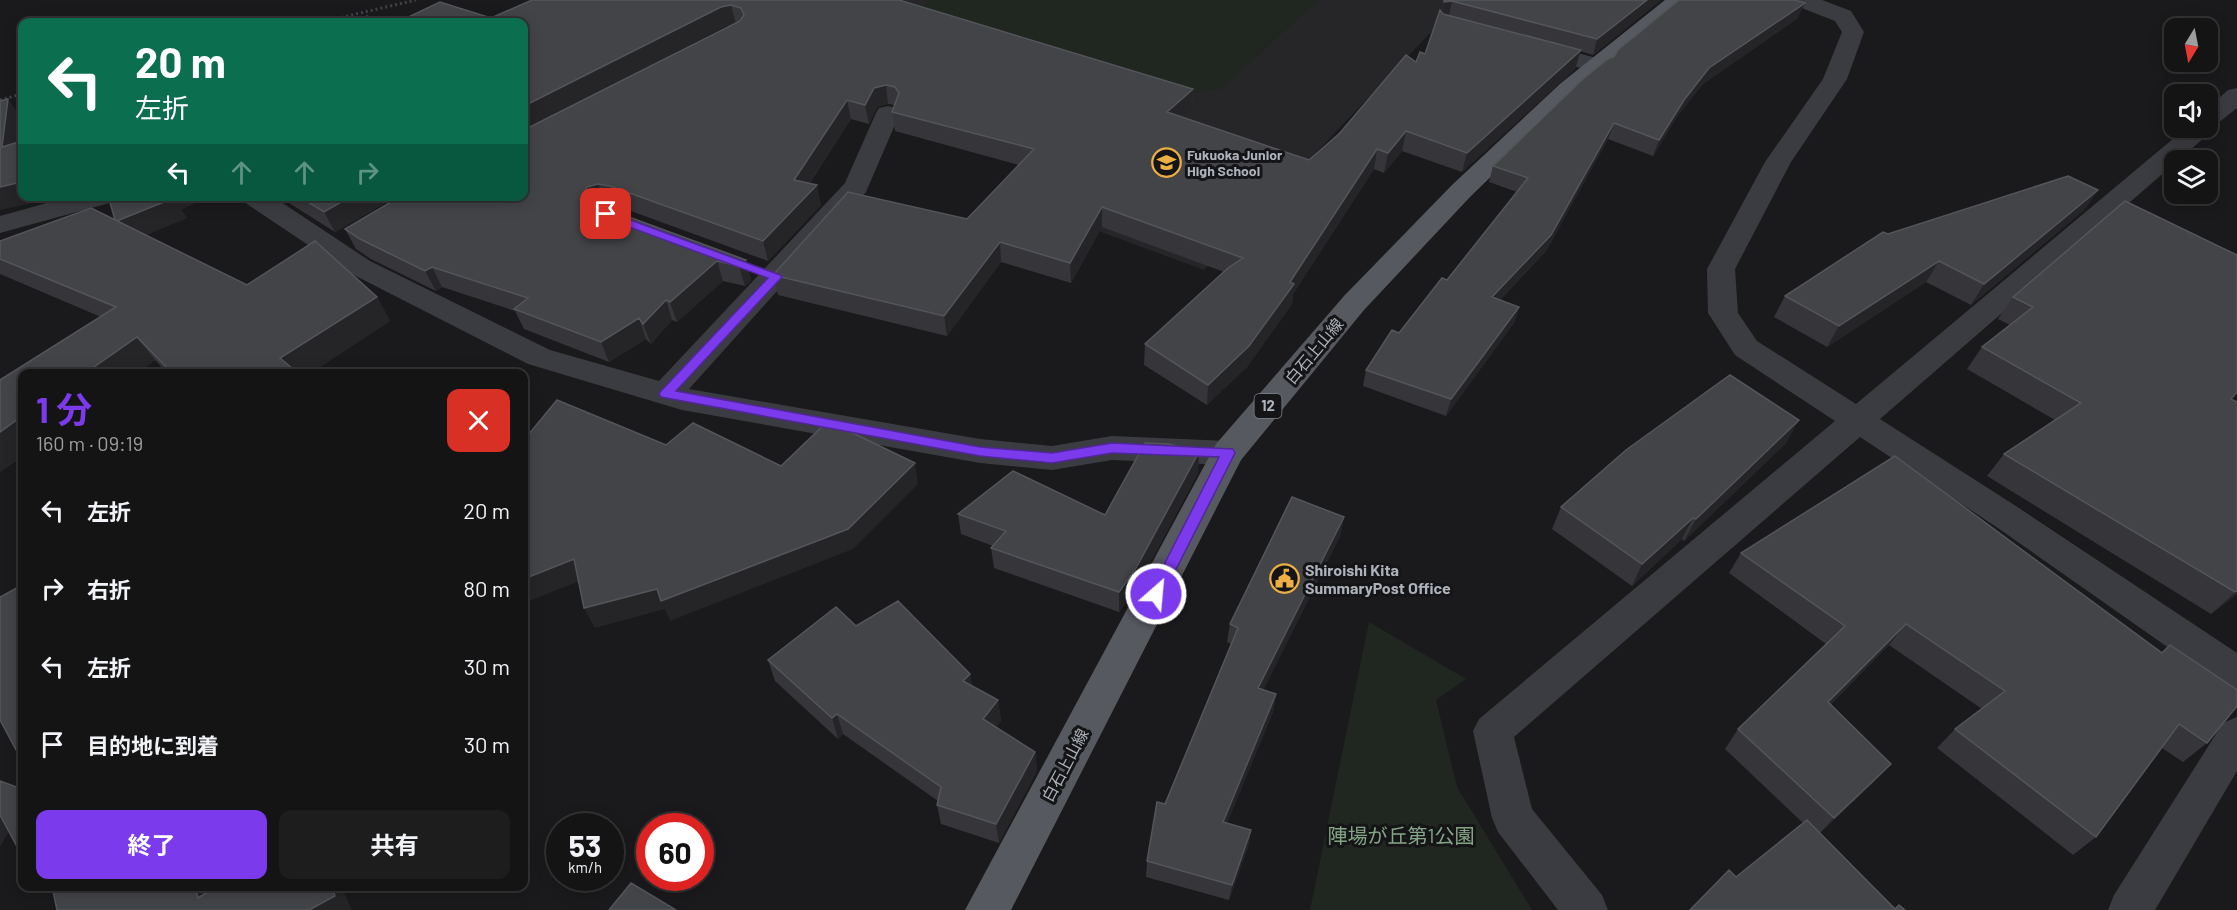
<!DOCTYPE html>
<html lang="ja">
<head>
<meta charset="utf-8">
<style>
  :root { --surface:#141415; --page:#1d1d1e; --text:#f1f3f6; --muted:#9d9ea0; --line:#333334; --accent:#7c3aed }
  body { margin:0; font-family:Barlow,"Noto Sans JP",sans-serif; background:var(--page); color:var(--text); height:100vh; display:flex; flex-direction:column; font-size:22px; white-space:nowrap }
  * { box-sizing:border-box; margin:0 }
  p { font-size:20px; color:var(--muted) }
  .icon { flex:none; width:33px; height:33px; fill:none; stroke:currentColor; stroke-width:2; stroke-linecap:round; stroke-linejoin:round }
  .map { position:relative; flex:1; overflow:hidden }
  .sheet { position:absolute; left:18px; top:369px; width:510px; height:522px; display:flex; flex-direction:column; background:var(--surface); border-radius:12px; box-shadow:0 3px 15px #0003,0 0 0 2px var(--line) }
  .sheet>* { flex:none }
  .hud { position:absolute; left:18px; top:18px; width:510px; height:183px; border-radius:12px; box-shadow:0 3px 15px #0003,0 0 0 2px var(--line); background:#0b6e4f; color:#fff; overflow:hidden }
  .needle { width:39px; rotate:190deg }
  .controls { position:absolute; left:2164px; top:18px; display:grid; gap:12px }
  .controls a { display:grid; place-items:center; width:54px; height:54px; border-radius:12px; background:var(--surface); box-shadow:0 3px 15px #0003,0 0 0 2px var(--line); font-size:30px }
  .speed { position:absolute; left:546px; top:813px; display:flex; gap:12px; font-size:30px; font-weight:700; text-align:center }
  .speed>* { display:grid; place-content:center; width:78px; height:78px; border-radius:50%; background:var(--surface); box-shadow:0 3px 15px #0003,0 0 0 2px var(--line); line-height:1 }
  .speed small { font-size:15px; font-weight:400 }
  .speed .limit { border:9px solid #d22; background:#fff; color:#111 }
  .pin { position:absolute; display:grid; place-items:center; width:51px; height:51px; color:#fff; margin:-26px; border-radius:12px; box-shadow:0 3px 9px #0006 }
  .me { position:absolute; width:66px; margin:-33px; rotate:27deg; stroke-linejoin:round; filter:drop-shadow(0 0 4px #0008) }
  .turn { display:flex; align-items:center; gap:21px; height:126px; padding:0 18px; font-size:27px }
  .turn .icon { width:78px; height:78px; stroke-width:2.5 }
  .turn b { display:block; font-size:42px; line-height:51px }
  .lanes { display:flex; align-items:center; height:57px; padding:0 18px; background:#0003; justify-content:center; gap:30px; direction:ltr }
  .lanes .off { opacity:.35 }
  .round { display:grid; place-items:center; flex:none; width:63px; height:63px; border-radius:12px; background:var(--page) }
  .headline { display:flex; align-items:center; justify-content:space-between; height:102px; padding:0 18px }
  h1 { font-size:36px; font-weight:700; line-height:45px; color:var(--accent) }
  .cta { display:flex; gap:12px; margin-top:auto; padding:12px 18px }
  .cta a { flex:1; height:69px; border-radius:12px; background:var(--accent); color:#fff; font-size:24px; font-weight:700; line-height:69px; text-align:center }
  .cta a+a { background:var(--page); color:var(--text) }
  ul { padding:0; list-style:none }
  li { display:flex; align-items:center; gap:18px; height:78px; padding:0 18px }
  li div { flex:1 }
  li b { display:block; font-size:22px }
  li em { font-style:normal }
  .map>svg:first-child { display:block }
  .built { fill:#262629 }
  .green { fill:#202721 }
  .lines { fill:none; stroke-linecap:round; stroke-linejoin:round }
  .path { stroke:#414348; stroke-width:3; stroke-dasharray:2 3; stroke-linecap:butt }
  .minor { fill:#3b3c41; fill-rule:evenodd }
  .major { fill:#575960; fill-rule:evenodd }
  .wall { fill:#36363a }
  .shaded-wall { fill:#252528 }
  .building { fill:#434448; stroke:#53555a; stroke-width:1.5 }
  .route { fill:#7c3aed; stroke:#51269a; stroke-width:1.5 }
  .labels { text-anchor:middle; stroke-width:6; stroke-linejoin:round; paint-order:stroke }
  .far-poi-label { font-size:14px; font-weight:bold; fill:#adb2bb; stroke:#151517; text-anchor:start }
  .shield { fill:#151517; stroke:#7f838a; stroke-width:1.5 }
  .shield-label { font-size:15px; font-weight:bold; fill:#adb2bb }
  .street-label { font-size:16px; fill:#adb2bb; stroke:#151517 }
  .poi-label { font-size:16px; font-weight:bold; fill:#adb2bb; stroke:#151517; text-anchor:start }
  .near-park-label { font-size:20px; fill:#85a587; stroke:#151517 }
</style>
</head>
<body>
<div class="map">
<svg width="2237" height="910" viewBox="0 0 2237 910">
  <rect width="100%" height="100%" fill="#1a1a1c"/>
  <!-- built -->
  <path class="built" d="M699,0H1457L1456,6L1204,270L1001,195L1050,131Z"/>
  <!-- green -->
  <path class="green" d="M932,0H1319L1221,89L1176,95L916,10Z
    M1369,622L1466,679L1436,700L1457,787L1532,910H1310Z"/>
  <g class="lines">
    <!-- path -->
    <path class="path" d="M322,22L416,0
      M0,100L22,94"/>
    <!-- minor -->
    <path class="minor" d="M1791,0H1822L1851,11L1864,32L1847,79L1791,162L1735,269L1738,313L1757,341L1856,404L2186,128H2208V108L2228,90L2237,88V108L2213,127L2210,133L2178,160H2175V163L1880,419L2019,508L2237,653V690L2223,686L1995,526L1860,437L1514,737L1532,809L1602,895L1608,910H1558L1498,832L1492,818L1473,731L1479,719L1835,421L1735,355L1708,313L1707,269L1765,162L1823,79L1842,32L1835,21L1794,5Z
      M1534,41L1607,61L1611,66L1607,71L1599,73L1526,53L1523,48L1526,43Z
      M888,106L897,108L900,113L866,192L689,389L980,439L1052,446L1112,436L1228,441L1240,444L1244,453L1240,462L1228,465L1112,460L1052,470L980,463L682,410L528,364L350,273L244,202L240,196H272L370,261L550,350L659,381L845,183L876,113L879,108Z
      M72,196H117L113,202L0,233V216Z
      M2237,717V771L2155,910H2108L2114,895L2223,723Z"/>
    <!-- major -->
    <path class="major" d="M1665,0H1689L1577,93L1470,197L1364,310L1241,460L1011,910H965L1216,444L1344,296L1452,185L1561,83Z"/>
  </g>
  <!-- wall -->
  <path class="wall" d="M532,0H899L1193,89L1192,109L1182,117L1309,160L1425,54L1442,12L1444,0H1661L1593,55L1580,51L1575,69L1462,172L1402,151L1384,173L1374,169L1293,294L1292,304L1247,367L1207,405L1144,365L1145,344L1224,272L1102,227L1071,283L1001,262L947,336L778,295L773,275L967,219L1019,165L895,131L892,112L894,105L888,104L877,107L869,124L851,119L809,184L821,205L768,261L617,206L606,204L598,206L746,260L751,280L745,286L723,281L677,322L672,320L651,344L646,339L609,362L524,329L515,311L442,287L436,291L371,259L356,249L345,229L526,129L734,24L726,26L524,130L491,18Z
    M1798,18L1703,84L1678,115L1653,156L1608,139L1546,251L1500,300L1519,307L1514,323L1446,416L1363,386L1366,370L1447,280L1517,192L1489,182L1493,166L1614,57Z
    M2098,190L2084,210L1971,305L1926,282L1827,347L1774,317L1785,296L1888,234Z
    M278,196H397L335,232Z
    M181,210L187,218L145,235L247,285L377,297L390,321L309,374H168L155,360L0,472V380L101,317L0,274V241L115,220Z
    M2013,297L2231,399L2237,594L2211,614L1987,476L2004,454L2055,420L1967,369L1982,347L2010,325L1998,319Z
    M1787,442L1684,541L1682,539L1632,586L1552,529L1561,507Z
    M1199,452L1198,473L1136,589L1119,612L994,568L991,548L993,546L961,534L958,514L1105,515Z
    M1895,456L2162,652L2170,645L2237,690V706L2207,743L2183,762L2162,748L2096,837L2073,855L1937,748L1955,729L1982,709L1889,645L1830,705L1891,764L1873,783L1820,833L1895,908L1899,905L1905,910H1690L1729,870L1736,877L1803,823L1725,749L1738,729L1826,644L1729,573L1741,553Z
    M1344,517L1340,536L1263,690L1276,694L1273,712L1227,823L1251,830L1248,847L1229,900L1146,877L1147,861L1165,804L1231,644L1227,642L1230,624Z
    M856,626L970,674L972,686L998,700L1001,721L996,727L1035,752L1037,771L999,843L941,824L937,805L938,801L843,734L838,739L775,681L768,660Z"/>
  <!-- shaded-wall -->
  <path class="shaded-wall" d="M1647,0H1661L1593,55L1597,39Z
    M1452,1L1449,16L1441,18L1444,2Z
    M1805,3L1798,18L1703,84L1678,115L1653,156L1659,140L1684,100L1709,68Z
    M731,5L736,24L726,26L524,130V106L721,7Z
    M1581,50L1575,69L1462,172L1467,153Z
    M886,85L888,104L877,107L869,124L865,105L874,88Z
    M1193,89L1192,109L1166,132L1167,112Z
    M8,99L22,119L17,167L2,147Z
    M847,100L851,119L798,200L794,180Z
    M1614,123L1608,139L1546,251L1487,313L1492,297Z
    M1406,131L1402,151L1384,173L1388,153Z
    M1377,149L1374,169L1293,294L1292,304L1247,367L1207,405L1208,385L1290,282Z
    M22,182V196H63L0,210V187Z
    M598,184L606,204L594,207L590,215L583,195L587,187Z
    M817,185L821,205L768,261L763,241Z
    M2098,190L2084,210L1971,305L1984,284Z
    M172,196H209L181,210L187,218L130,242L115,222Z
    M352,196H397L335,232L324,212Z
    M1102,207V227L1071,283L1070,263Z
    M1000,242L1001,262L947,336L944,316Z
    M746,260L751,280L745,286L739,266Z
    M717,261L723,281L677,322L670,302Z
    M1939,261L1926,282L1827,347L1839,326Z
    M432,267L442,287L436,291L425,271Z
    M377,297L390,321L309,374H290L280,358Z
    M666,300L672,320L651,344L643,324Z
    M1519,307L1514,323L1446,416L1451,399Z
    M639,318L646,339L609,362L601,342Z
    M137,337L155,360L137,374H84Z
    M22,416V455L0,472V432Z
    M1799,420L1787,442L1684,541L1696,519Z
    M1199,452L1198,473L1136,589L1119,612V592Z
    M915,463L918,484L853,549L670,621L665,609L595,628L584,608L657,589Z
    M1344,517L1340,536L1255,706L1258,688Z
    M1693,518L1682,539L1632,586L1642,564Z
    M574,559L585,579L524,603V579Z
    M2237,591V594L2211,614Z
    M1906,624L1889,645L1812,722L1828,702Z
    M970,674L974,695L963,681Z
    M1276,694L1273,712L1221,838L1223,822Z
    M998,700L1001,721L986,740L983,719Z
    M837,714L843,734L838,739L832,718Z
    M1035,752L1037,771L999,843L996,824Z
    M1891,764L1873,783L1817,836L1834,818Z
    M0,805L17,818L0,847Z
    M1251,830L1248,847L1229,900L1232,885Z
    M44,886H68L62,899Z
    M195,886H213L219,910L198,898Z
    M331,886H341L352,910H309Z"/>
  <!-- building -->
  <path class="building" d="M532,0H899L1193,89L1167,112L1309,160L1339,134L1406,55L1416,62L1420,52L1425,54L1440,10L1443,14L1581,50L1467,153L1406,131L1388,153L1377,149L1290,282L1294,284L1249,346L1208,385L1145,344L1228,268L1243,258L1102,207L1070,263L1000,242L944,316L773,275L848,192L967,219L1034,149L892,112L899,93L895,87L886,85L874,88L865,105L847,100L794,180L817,185L763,241L610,186L598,184L587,187L583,195L588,202L746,260L739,266L717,261L670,302L666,300L643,324L639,318L601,342L514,309L528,298L432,267L425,271L360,239L345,229L401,196H524V130L526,129L740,21L744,15L741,8L731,5L721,7L524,106V22H398L440,2L491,18Z
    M1444,0H1647L1597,39L1452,1L1444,2Z
    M1679,0H1794L1805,3L1709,68L1684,100L1659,140L1614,123L1551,235L1492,297L1519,307L1451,399L1366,370L1392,330L1399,333L1442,278L1447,280L1528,178L1493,166L1583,79L1608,59L1614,57L1618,50Z
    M367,16L378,22H354Z
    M8,99L2,147L22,141V182L0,187V101Z
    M2068,176L2098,190L1984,284L1939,261L1839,326L1785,296L1883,232L1888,234Z
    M108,196H172L174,198L117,221L115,220Z
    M298,196H352L324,212Z
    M2125,201L2237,255V392L2231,399L2237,402V591L2235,592L2004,454L2081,403L1982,347L2033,307L2013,297Z
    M91,208L247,285L315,241L377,297L280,358L299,374H173L137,337L84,374H22V416L0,432V380L116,307L0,259V241Z
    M455,369L460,374H447Z
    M1730,375L1799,420L1696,519L1693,518L1642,564L1561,507L1626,450Z
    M557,400L666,445L693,423L781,466L828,421L915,463L848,529L661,601L657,589L584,608L574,559L524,579V440Z
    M1145,443L1169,444L1199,452L1136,568L1119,592L991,548L1006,531L958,514L1013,471L1105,515Z
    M1895,456L2162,653L2170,645L2237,690V706L2207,743L2179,724L2096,837L1955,729L2005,691L1906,624L1828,702L1891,764L1834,818L1738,729L1845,626L1741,553Z
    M1292,497L1344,517L1258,688L1276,694L1223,822L1251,830L1232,885L1147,861L1157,802L1165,804L1238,628L1230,624Z
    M22,585V761L0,720V597Z
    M898,601L970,674L963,681L998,700L983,719L1035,752L996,824L937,805L941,787L837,714L832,718L768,660L836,607L856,626Z
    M0,781L22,789V856L0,815Z
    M1807,820L1895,909L1899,905L1905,910H1690L1729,870L1736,877Z
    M631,883L676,910H609Z
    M52,886H195L198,898L217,886H331L335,896L309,910H57Z"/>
  <!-- route -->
  <path class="route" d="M606,211L780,275L782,277L676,391L980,447L1052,453L1112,443L1233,449L1235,453L1161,599H1151L1149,594L1219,457L1112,453L1052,463L980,456L661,397L659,394L661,391L768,278L602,217L601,214Z"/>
  <!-- icons -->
  <defs>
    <symbol id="school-ring" viewBox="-11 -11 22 22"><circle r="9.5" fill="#151517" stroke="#ebaf43" stroke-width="1.5"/><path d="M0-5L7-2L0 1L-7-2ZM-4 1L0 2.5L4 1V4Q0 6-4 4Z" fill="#ebaf43"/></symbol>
    <symbol id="civic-ring" viewBox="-11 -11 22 22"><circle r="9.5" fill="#151517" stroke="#ebaf43" stroke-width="1.5"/><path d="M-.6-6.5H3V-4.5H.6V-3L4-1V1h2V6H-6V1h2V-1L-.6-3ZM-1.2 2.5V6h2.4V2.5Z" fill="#ebaf43"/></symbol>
  </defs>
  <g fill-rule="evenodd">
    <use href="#school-ring" x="1150" y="146" width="33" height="33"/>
    <use href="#civic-ring" x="1268" y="562" width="33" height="33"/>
  </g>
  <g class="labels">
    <!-- far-poi labels -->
    <g class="far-poi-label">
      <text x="1187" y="160">Fukuoka Junior<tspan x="1187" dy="16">High School</tspan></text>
    </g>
    <!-- shield labels -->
    <rect class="shield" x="1254.5" y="394" width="27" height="24" rx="4.5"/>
    <g class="shield-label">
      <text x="1268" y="411">12</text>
    </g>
    <!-- street labels -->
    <g class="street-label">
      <text transform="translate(1314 351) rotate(-50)" y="6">白石上山線</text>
      <text transform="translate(1065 765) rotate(-62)" y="6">白石上山線</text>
    </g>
    <!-- poi labels -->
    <g class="poi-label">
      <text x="1305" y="576">Shiroishi Kita<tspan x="1305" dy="18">SummaryPost Office</tspan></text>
    </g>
    <!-- near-park labels -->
    <g class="near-park-label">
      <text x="1401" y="843">陣場が丘第1公園</text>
    </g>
  </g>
</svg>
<div class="controls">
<a><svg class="needle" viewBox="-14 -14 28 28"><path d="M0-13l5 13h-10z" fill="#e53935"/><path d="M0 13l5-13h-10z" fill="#9d9ea0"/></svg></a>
<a><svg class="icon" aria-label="sound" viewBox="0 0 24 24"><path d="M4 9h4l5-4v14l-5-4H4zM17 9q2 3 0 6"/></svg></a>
<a><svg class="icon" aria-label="layers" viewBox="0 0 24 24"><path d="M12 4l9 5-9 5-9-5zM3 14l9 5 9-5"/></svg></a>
</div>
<div class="speed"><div>53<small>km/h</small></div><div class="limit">60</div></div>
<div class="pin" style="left:606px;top:214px;background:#d93025"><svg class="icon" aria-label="arrive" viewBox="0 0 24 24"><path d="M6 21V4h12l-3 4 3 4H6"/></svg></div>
<svg class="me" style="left:1156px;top:594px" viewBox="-20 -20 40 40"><circle r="17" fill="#7c3aed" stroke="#fff" stroke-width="3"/><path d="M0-11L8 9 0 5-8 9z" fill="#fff"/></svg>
<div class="hud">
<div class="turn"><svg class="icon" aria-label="left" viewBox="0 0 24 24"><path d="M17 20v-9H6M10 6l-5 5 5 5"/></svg><div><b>20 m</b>左折</div></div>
<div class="lanes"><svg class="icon" aria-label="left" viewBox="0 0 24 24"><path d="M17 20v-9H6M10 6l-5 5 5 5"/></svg><svg class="icon off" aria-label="ahead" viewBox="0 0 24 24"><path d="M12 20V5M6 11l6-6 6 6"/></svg><svg class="icon off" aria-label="ahead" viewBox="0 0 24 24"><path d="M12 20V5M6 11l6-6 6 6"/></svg><svg class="icon off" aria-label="right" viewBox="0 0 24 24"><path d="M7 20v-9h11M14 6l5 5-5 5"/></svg></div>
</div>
<section class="sheet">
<div class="headline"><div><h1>1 分</h1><p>160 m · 09:19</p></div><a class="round" style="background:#d93025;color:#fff"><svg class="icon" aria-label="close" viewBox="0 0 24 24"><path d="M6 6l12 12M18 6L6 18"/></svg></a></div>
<ul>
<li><svg class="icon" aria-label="left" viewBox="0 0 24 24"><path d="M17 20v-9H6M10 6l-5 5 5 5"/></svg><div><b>左折</b></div><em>20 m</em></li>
<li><svg class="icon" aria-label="right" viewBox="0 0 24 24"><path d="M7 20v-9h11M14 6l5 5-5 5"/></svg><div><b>右折</b></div><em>80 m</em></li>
<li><svg class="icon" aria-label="left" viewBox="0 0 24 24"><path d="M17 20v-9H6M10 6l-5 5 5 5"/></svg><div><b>左折</b></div><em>30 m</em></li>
<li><svg class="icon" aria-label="arrive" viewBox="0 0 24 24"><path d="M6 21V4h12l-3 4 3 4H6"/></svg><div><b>目的地に到着</b></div><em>30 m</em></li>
</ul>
<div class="cta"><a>終了</a><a>共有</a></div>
</section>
</div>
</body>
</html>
